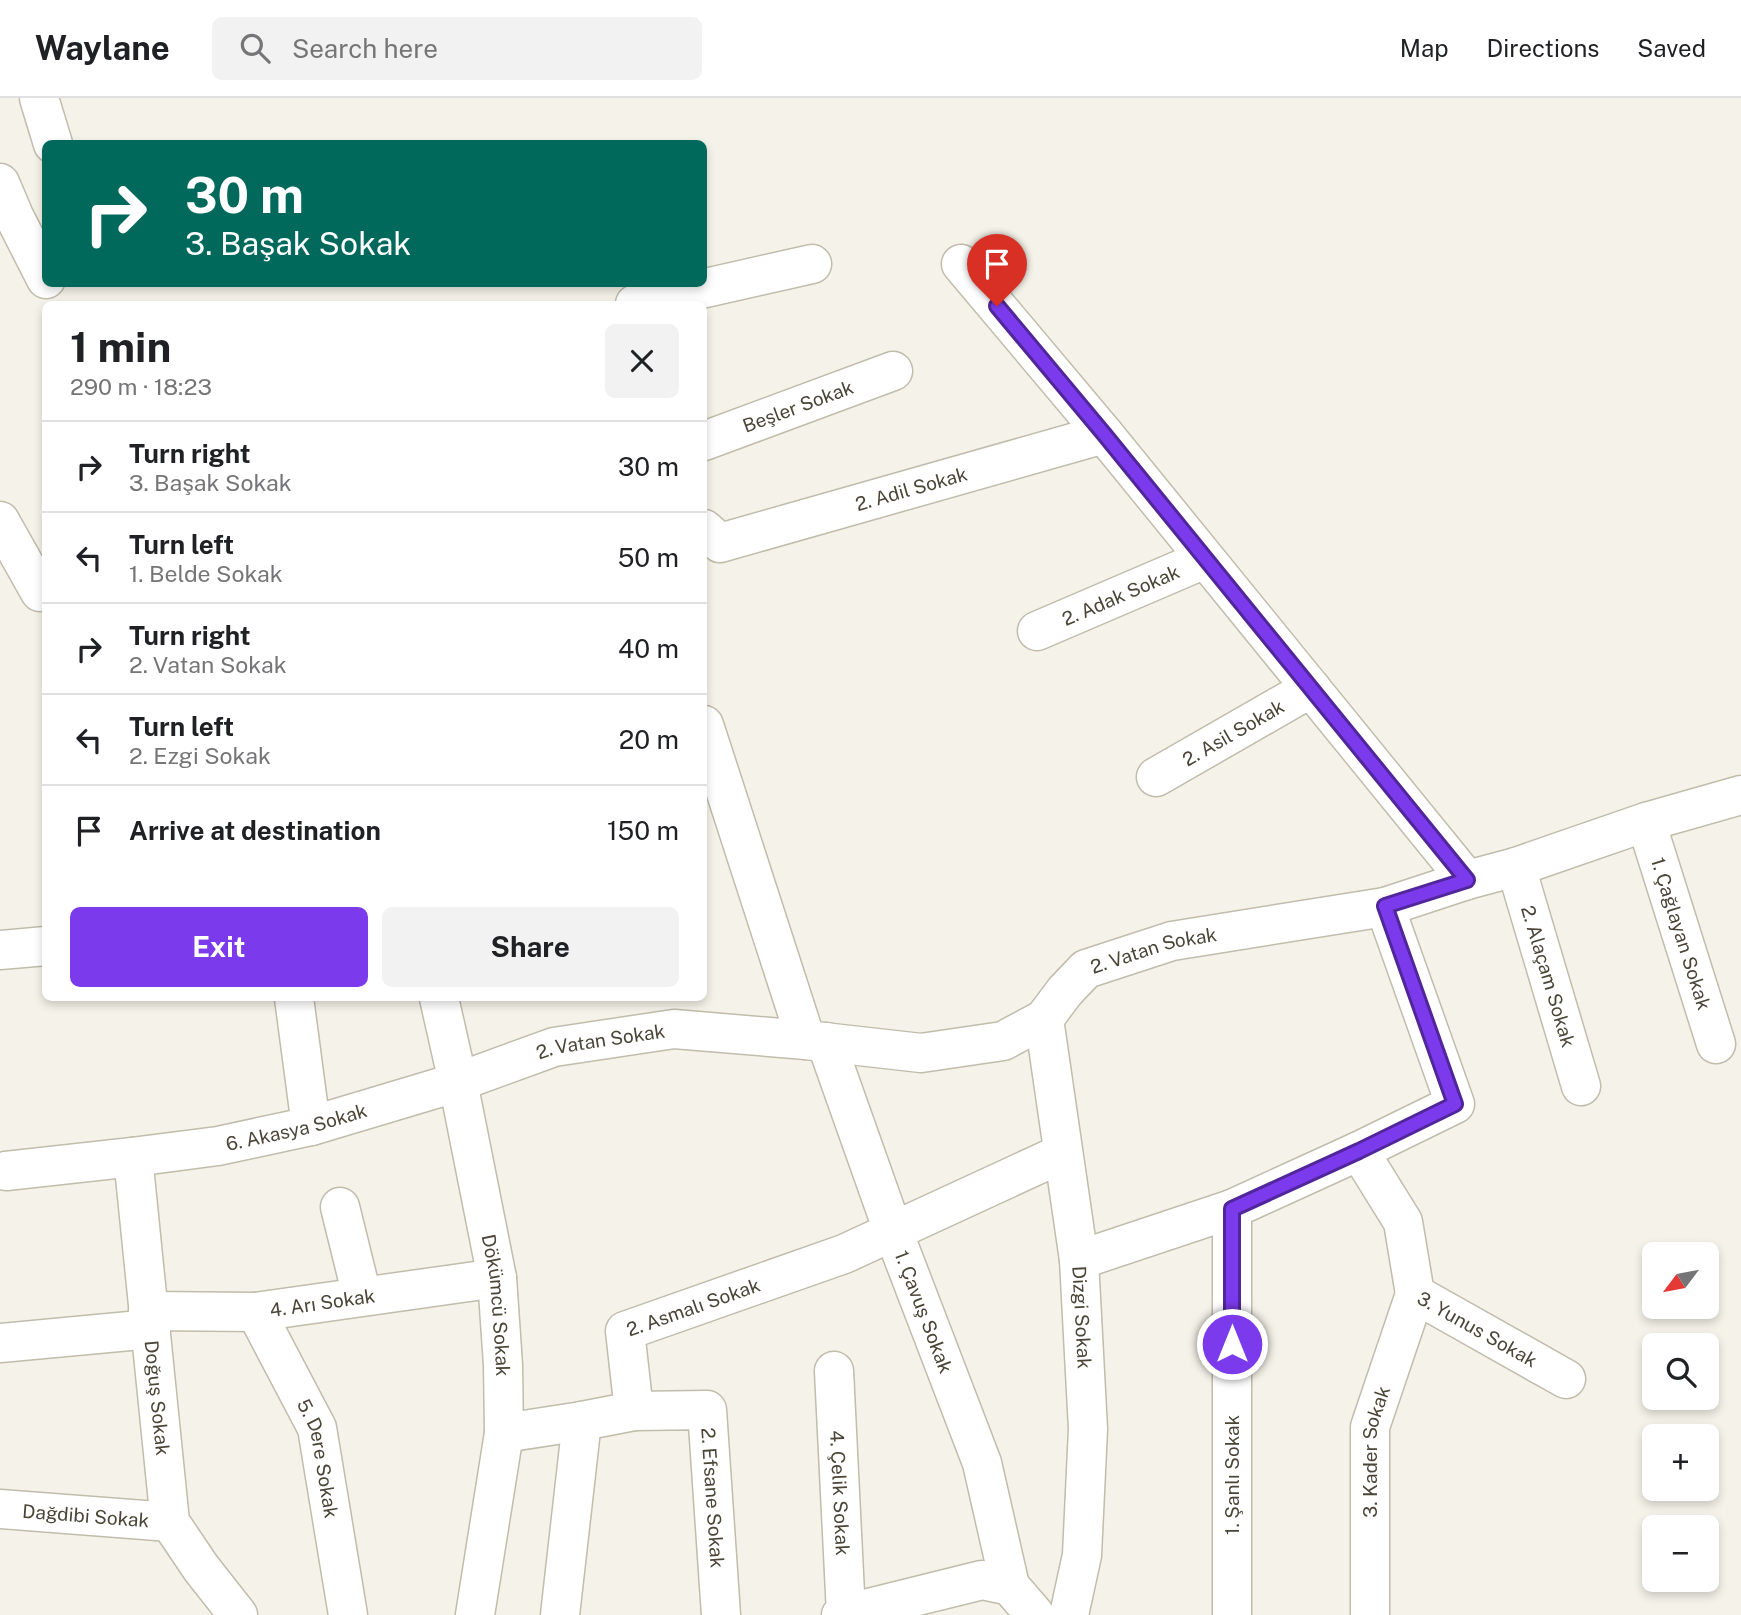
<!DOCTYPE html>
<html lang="en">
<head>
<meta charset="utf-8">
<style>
  :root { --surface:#fff; --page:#f2f2f2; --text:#202124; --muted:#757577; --line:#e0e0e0; --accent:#7c3aed }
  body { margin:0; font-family:"Public Sans",sans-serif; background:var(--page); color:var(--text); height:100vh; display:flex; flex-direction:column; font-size:26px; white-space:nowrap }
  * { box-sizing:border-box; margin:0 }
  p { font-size:23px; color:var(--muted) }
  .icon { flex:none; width:38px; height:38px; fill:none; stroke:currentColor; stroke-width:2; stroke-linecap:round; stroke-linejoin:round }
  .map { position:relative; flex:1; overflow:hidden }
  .sheet { position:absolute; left:42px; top:203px; width:665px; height:700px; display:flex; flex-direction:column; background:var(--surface); border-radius:10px; box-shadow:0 4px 10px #0003 }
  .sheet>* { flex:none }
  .top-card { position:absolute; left:42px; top:42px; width:665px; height:147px; border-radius:10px; box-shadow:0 4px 10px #0003; background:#00695c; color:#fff; overflow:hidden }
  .needle { width:46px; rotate:238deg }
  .buttons { position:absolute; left:1642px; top:1144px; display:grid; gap:14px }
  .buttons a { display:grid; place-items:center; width:77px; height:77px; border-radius:10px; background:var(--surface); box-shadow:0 4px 10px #0003; font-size:35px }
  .pin { position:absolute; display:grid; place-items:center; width:60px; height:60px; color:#fff; margin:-72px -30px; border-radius:50% 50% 50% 0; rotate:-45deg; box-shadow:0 0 7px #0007 }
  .pin .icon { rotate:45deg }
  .me { position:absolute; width:77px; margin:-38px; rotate:0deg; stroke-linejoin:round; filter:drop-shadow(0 0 5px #0008) }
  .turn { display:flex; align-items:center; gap:24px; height:147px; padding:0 28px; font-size:32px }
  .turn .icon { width:91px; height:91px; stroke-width:2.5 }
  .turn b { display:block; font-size:49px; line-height:60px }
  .round { display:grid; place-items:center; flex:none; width:74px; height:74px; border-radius:10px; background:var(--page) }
  .overview { display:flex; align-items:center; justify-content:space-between; height:119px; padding:0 28px }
  h1 { font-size:42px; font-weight:700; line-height:52px }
  .button { display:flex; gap:14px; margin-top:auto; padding:14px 28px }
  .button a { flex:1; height:80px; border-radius:10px; background:var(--accent); color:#fff; font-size:28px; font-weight:700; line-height:80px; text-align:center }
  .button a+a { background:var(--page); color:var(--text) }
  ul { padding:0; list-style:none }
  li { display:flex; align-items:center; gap:21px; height:91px; padding:0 28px; border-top:2px solid var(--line) }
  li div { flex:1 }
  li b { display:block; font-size:26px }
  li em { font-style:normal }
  header { display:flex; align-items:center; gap:42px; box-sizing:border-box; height:98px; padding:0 35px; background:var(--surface); border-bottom:2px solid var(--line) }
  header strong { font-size:33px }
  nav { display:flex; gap:38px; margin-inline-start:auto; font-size:24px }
  .search { width:490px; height:63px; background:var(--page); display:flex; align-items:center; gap:18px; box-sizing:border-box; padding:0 24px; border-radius:10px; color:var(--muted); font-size:26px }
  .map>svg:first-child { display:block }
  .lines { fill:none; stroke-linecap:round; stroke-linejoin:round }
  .minor-casing { stroke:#c1bcab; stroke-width:41 }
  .minor { stroke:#fff; stroke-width:38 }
  .route-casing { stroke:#51269a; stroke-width:18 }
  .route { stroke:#7c3aed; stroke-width:12 }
  .labels { text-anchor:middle; stroke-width:7; stroke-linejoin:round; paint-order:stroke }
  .street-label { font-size:19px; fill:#4a4537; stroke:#fff }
</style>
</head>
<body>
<header>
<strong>Waylane</strong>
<div class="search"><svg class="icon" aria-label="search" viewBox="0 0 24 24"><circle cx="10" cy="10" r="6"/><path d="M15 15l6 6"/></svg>Search here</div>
<nav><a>Map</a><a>Directions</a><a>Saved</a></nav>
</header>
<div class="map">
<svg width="1741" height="1517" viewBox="0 0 1741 1517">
  <rect width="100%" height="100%" fill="#f5f3e9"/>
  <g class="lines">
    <defs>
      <g id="minor">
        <path d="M39,0L53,46"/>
        <path d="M0,85L14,118L46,181"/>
        <path d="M961,166L1104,336L1467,782"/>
        <path d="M635,206L812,166"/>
        <path id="s1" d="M704,343L893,273"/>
        <path d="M0,423L40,494"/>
        <path id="s2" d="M704,431L720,445L1104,336"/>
        <path id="s3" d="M1037,533L1205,461"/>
        <path d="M704,627L806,942"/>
        <path id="s4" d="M1156,679L1311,590"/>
        <path id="s5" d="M1646,724L1716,946"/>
        <path id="s6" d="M1516,769L1581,988"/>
        <path d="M0,852L46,848"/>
        <path d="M294,900L311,1028"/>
        <path id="s7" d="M439,900L458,984L497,1180L503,1267L504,1335L475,1517"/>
        <path id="s8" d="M1044,921L1079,1162L1088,1331L1082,1457L1069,1517"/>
        <path id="s9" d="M826,944L893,1133L982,1365L1010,1488"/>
        <path id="s10" d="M1359,1053L1403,1124L1415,1196L1566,1281"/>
        <path id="s11" d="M133,1059L170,1424L201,1470L238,1517"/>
        <path id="s12" d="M6,1073L133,1059L218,1048L311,1028L458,984L554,949L674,931L806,942L921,955L1003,943L1044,921L1065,893L1086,871L1172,843L1385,809L1467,782L1516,769L1646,724L1741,697"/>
        <path d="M340,1109L362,1198"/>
        <path d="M1079,1162L1232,1111L1359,1053L1455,1006L1385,809"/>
        <path id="s13" d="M148,1213L256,1214L497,1180"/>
        <path id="s14" d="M256,1214L317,1330L348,1517"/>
        <path d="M0,1245L151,1231"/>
        <path id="s15" d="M834,1273L846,1516"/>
        <path id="s16" d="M634,1313L707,1312L721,1517"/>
        <path d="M504,1335L582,1323"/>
        <path id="s17" d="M0,1411L170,1424"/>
        <path id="s18" d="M560,1517L582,1323L634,1313L625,1233L844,1156L1063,1055"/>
        <path d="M841,1517L982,1482L1010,1488L1035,1517"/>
        <path d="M1232,1517V1111"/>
        <path id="s19" d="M1370,1517V1329L1415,1196"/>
      </g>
    </defs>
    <!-- minor casing -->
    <use href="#minor" class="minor-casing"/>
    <!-- minor -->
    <use href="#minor" class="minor"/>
  </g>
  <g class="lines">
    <defs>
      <path id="route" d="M997,208L1104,336L1467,782L1385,808L1455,1006L1359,1053L1232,1111V1246"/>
    </defs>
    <!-- route casing -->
    <use href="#route" class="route-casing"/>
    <!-- route -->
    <use href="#route" class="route"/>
  </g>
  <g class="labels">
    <!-- street labels -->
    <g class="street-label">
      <text dy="7" stroke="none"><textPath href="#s1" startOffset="100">Beşler Sokak</textPath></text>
      <text dy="7" stroke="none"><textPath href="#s2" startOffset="220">2. Adil Sokak</textPath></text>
      <text dy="7" stroke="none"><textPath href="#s3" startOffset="91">2. Adak Sokak</textPath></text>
      <text dy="7" stroke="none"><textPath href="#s4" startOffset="89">2. Asil Sokak</textPath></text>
      <text dy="7" stroke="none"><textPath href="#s5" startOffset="117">1. Çağlayan Sokak</textPath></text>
      <text dy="7" stroke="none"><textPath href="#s12" startOffset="1199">2. Vatan Sokak</textPath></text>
      <text dy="7" stroke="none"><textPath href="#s6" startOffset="114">2. Alaçam Sokak</textPath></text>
      <text dy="7" stroke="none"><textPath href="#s12" startOffset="611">2. Vatan Sokak</textPath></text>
      <text dy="7" stroke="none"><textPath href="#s12" startOffset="294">6. Akasya Sokak</textPath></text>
      <text dy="7" stroke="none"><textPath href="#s13" startOffset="175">4. Arı Sokak</textPath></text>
      <text dy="7" stroke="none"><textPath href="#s7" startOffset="313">Dökümcü Sokak</textPath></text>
      <text dy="7" stroke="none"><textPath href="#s18" startOffset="401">2. Asmalı Sokak</textPath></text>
      <text dy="7" stroke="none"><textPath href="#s9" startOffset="287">1. Çavuş Sokak</textPath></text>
      <text dy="7" stroke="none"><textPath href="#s8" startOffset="301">Dizgi Sokak</textPath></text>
      <text dy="7" stroke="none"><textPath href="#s10" startOffset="228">3. Yunus Sokak</textPath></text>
      <text dy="7" stroke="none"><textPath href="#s11" startOffset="242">Doğuş Sokak</textPath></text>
      <text dy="7" stroke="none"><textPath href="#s19" startOffset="164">3. Kader Sokak</textPath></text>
      <text dy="7" stroke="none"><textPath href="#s14" startOffset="161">5. Dere Sokak</textPath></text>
      <text transform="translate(1232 1377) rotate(-90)" y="7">1. Şanlı Sokak</text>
      <text dy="7" stroke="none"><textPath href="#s15" startOffset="122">4. Çelik Sokak</textPath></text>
      <text dy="7" stroke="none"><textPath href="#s16" startOffset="161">2. Efsane Sokak</textPath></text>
      <text dy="7" stroke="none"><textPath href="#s17" startOffset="86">Dağdibi Sokak</textPath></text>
    </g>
  </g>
</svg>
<div class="buttons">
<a><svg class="needle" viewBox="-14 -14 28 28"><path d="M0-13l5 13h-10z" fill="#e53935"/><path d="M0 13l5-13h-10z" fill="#757577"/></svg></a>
<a><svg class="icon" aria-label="search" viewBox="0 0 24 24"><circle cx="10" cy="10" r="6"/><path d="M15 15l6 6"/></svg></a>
<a>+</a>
<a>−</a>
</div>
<div class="pin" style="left:997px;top:208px;background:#d93025"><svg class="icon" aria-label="arrive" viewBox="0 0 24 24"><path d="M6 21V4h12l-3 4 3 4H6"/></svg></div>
<svg class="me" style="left:1232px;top:1246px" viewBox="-20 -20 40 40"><circle r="17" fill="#7c3aed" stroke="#fff" stroke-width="3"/><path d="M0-11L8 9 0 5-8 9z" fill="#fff"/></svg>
<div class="top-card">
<div class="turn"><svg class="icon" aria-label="right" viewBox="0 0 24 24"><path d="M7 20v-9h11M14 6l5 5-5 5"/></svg><div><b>30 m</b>3. Başak Sokak</div></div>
</div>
<section class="sheet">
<div class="overview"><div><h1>1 min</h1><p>290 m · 18:23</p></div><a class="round"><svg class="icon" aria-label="close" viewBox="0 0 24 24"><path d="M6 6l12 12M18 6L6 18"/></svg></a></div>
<ul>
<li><svg class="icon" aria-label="right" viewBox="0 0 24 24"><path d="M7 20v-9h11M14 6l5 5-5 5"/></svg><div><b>Turn right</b><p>3. Başak Sokak</p></div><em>30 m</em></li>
<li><svg class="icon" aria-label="left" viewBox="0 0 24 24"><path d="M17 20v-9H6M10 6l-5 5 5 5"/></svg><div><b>Turn left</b><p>1. Belde Sokak</p></div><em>50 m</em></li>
<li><svg class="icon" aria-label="right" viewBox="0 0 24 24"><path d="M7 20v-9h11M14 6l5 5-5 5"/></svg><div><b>Turn right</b><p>2. Vatan Sokak</p></div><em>40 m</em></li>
<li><svg class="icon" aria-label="left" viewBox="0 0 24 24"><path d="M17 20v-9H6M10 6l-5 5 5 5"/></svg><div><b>Turn left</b><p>2. Ezgi Sokak</p></div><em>20 m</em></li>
<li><svg class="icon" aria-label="arrive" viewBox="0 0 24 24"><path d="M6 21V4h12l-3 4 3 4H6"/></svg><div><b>Arrive at destination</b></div><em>150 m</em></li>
</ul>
<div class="button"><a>Exit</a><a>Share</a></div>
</section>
</div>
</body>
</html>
